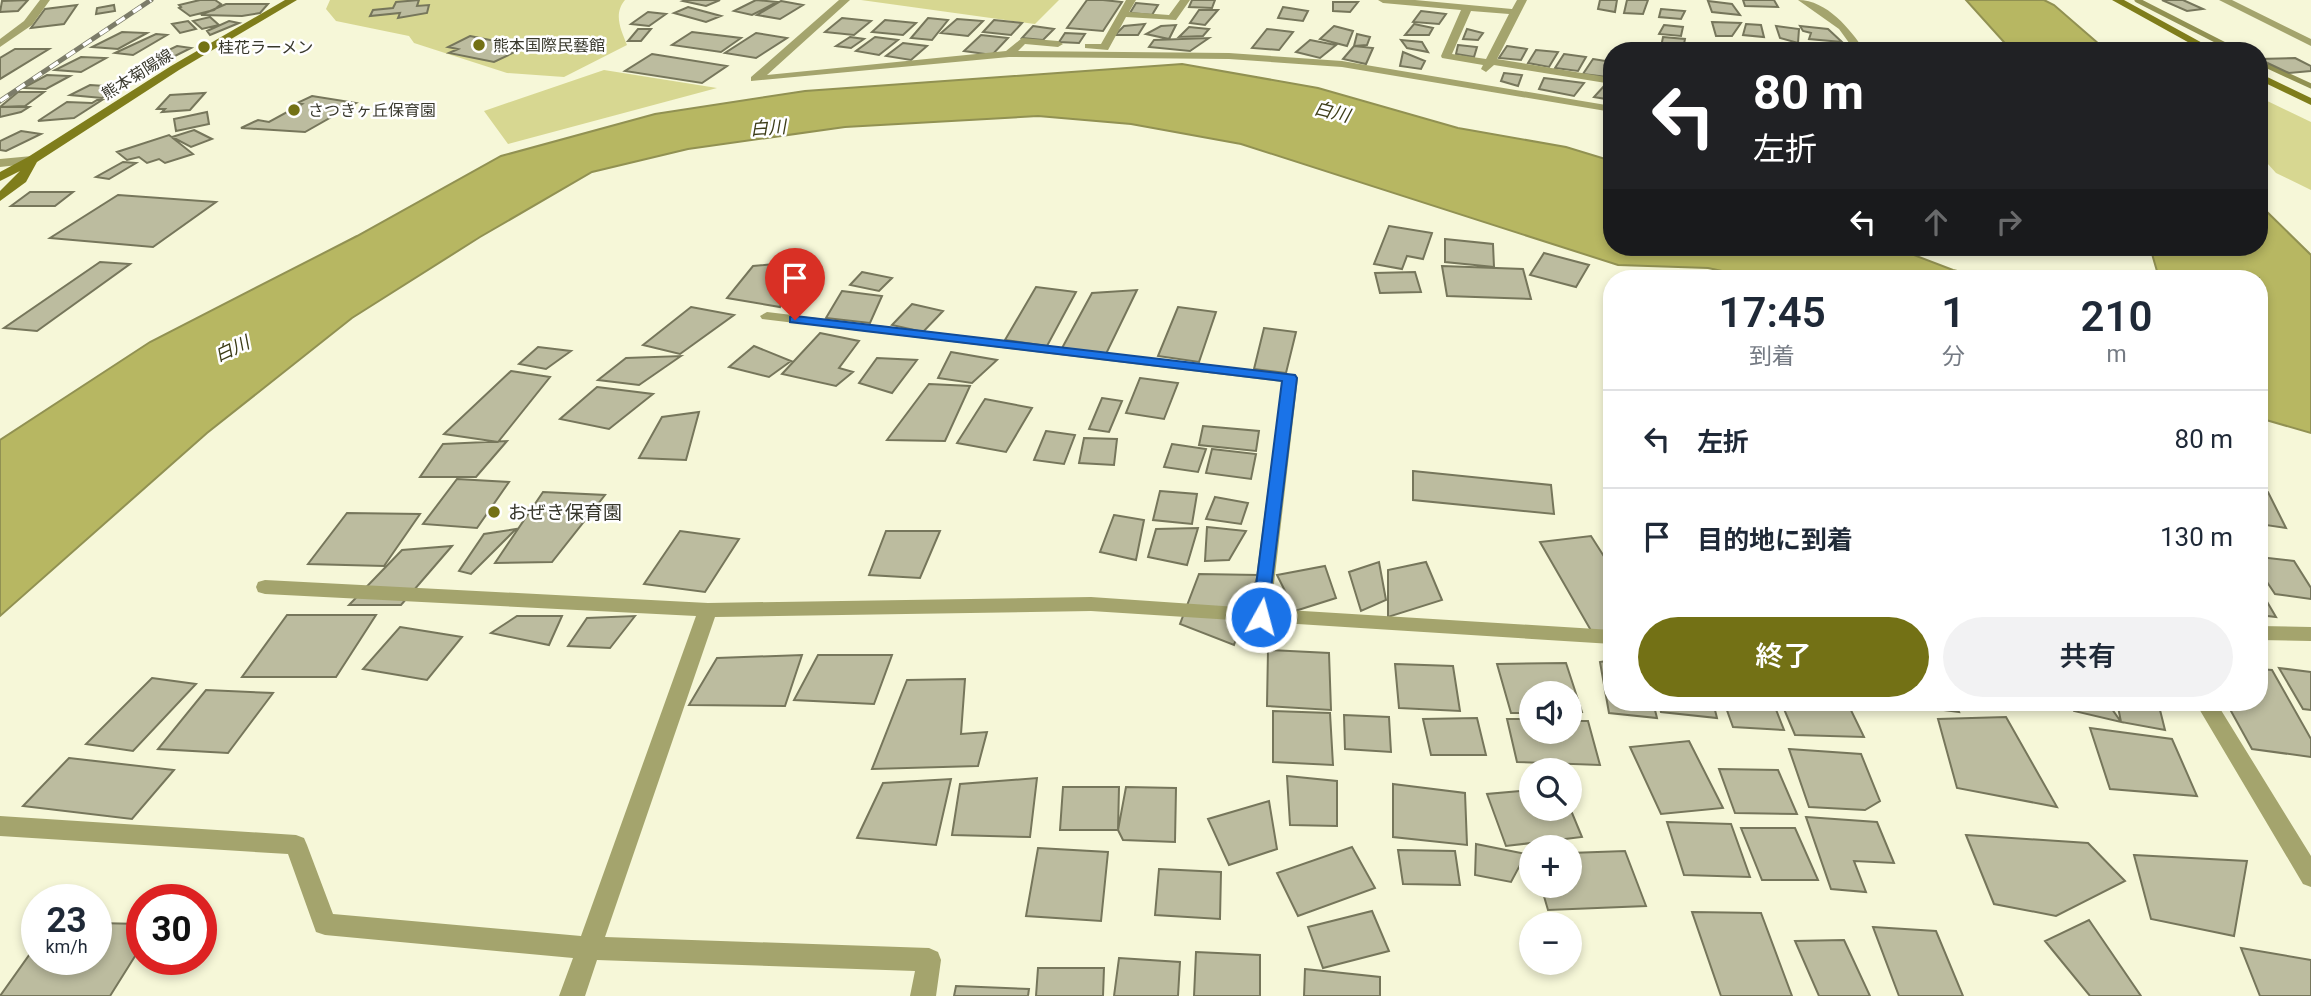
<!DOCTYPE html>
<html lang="ja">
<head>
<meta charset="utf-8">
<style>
  :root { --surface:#fff; --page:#f2f2f3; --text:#1f2937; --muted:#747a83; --line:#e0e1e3; --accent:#737115 }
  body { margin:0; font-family:Roboto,"Noto Sans JP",sans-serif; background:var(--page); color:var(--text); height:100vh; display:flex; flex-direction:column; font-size:26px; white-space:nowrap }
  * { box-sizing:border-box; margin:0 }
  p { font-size:23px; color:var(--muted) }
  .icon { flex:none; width:38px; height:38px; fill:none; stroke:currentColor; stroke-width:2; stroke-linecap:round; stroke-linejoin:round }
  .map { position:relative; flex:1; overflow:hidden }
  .side { position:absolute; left:1603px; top:270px; width:665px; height:441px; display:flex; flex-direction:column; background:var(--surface); border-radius:28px; box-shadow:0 4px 10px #0003 }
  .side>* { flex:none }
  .banner { position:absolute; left:1603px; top:42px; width:665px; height:214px; border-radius:28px; box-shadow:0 4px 10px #0003; background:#202124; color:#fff; overflow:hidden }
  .controls { position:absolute; left:1519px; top:681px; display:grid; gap:14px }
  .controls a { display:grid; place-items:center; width:63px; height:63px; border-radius:50%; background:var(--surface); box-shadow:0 4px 10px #0003; font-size:35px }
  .speed { position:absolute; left:21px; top:884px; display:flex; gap:14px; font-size:35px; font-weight:700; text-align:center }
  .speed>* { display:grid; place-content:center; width:91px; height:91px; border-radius:50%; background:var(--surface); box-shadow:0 4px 10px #0003; line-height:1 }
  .speed small { font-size:18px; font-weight:400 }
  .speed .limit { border:10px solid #d22; background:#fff; color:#111 }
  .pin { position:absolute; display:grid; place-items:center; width:60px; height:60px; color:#fff; margin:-72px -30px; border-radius:50% 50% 50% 0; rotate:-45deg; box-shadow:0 0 7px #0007 }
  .pin .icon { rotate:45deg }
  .me { position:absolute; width:77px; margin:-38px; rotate:7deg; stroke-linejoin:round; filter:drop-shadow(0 0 5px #0008) }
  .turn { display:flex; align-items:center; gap:24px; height:147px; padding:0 35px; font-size:32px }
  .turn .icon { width:91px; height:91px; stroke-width:2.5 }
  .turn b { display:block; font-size:49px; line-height:60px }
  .lanes { display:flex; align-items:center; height:66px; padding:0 35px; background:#0003; justify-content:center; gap:35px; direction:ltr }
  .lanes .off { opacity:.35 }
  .eta { display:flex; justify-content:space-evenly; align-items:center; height:119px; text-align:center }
  .eta b { font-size:42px; font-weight:600; line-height:49px }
  .button { display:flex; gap:14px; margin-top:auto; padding:14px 35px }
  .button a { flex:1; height:80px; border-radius:42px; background:var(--accent); color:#fff; font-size:28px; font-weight:600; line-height:80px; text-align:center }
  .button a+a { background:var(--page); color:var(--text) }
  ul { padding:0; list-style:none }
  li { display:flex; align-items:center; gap:21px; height:98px; padding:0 35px; border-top:2px solid var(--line) }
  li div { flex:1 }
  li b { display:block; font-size:26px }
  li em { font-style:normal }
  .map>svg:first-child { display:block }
  .green { fill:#d7d791 }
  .water { fill:#b7b762; stroke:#919152; stroke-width:2 }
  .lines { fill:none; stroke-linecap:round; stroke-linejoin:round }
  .stream { stroke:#919152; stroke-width:5 }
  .building { fill:#bcbc9f; stroke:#76765b; stroke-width:2 }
  .street { fill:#a4a46d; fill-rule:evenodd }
  .secondary { fill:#7f7d1b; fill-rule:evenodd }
  .rail-casing { stroke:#7c7c69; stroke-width:5 }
  .rail { stroke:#fff; stroke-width:3.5; stroke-dasharray:10; stroke-linecap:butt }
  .route { fill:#1a73e8; stroke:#114b97; stroke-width:2 }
  .poi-dot { fill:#737115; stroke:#fff; stroke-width:2.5 }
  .labels { text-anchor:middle; stroke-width:5; stroke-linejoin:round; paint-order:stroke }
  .far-poi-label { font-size:16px; fill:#38382c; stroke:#fff; text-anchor:start }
  .far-street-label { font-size:16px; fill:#38382c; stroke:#fff }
  .far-water-label { font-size:18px; font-style:italic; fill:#3d3d18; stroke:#fff }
  .poi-label { font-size:19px; fill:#38382c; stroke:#fff; text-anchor:start }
</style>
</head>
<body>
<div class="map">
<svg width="2311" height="996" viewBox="0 0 2311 996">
  <rect width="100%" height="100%" fill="#f6f7d8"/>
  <!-- green -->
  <path class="green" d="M330,0H625C613,14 621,30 627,45L564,77L507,73L414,43L409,36L336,21L326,9Z
    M861,0H1059L1035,24Z
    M604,70L717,88L508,144L484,111Z
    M2259,97L2311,122V190L2276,173L2259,154Z"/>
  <!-- water -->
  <path class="water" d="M1966,0H2044L2054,5L2107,51H2012Z
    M1182,64L1318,88L1458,128L1566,147L1612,161V247H1893L1953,270L1987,278H1755L1708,268L1618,265L1241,144L1131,124L1038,116L845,127L688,149L592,172L480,237L352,318L207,433L0,616V440L150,342L357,236L501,156L655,114L805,91Z
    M2259,204L2311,255V433L2259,418V278H2159L2150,247H2259Z"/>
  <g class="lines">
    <!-- stream -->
    <path class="stream" d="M2137,0L2237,51
      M2259,62L2311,86"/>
  </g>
  <!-- building -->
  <path class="building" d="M28,0L18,11L0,12L2,1Z
    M200,0H215L221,4L214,10L190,16L179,8L181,7L179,5Z
    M419,0L417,6L429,5L427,13L398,18L400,13L370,16L373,10L393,8L396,2Z
    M686,0H720L706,6L683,1Z
    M756,0L777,2L752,15L734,11Z
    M1087,0H1103L1122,2L1103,31L1067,28Z
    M1192,0H1215L1212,8L1189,7Z
    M1600,0H1617L1615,12L1598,9Z
    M1627,0H1648L1643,14L1624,13Z
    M1743,0H1774L1778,7L1745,6Z
    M2162,0H2183L2203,9L2187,11Z
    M781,1L803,5L780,19L757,15Z
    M1708,1L1732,4L1740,15L1712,12Z
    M1333,2H1358L1350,12L1333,11Z
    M1136,3L1158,5L1152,15L1130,13Z
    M226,4H268L260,13L242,16L201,15Z
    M77,5L64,24L31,28L45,9Z
    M114,5L115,11L96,14L97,8Z
    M688,7L721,16L706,22L674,13Z
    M1283,7L1308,11L1303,21L1278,18Z
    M1661,9L1685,11L1681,19L1659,17Z
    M1199,10H1218L1205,25L1190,23Z
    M1421,11L1446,14L1439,24L1413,22Z
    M648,12L666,14L649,26L631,24Z
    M210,17L219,25L202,29L193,21Z
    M842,18L871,21L854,35L825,32Z
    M928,18L948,20L932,40L911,38Z
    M957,19L983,21L968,36L941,33Z
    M885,20L916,23L903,35L872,32Z
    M994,20L1022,23L1011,35L983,32Z
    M188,21L196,29L180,33L172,24Z
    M229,21L239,23L210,35L207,31Z
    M1712,22L1741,23L1732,36H1716Z
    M1145,24L1138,35H1115L1124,26Z
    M1414,24L1433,28L1429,35H1405Z
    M1746,24L1761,25L1764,37L1743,35Z
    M1176,25L1169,39L1146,34L1161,26Z
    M1664,25L1683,27L1681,36L1659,34Z
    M1033,26L1054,29L1043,40L1022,38Z
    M1334,26L1353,31L1347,46L1320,39Z
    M1776,26L1799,29L1798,43L1780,38Z
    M1800,26L1828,29L1842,42L1809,39L1811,33L1803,31Z
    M1189,27L1209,29L1203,36L1179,37Z
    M638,29H651L641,41H628Z
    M1267,29L1293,32L1279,50L1252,48Z
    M1467,29L1483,33L1478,40L1463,39Z
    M122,32L147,33L118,49L92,47Z
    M692,32L741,38L721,52L672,45Z
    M756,33L787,38L756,58L725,53Z
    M1065,33L1085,34L1079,43L1059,42Z
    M156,34L167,35L133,55L115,53Z
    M1357,34L1370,37L1367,45L1354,46Z
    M981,35L1008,38L992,55L964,51Z
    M470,36L495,41L500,39L509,41L500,45L521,49L494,62L449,53L458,49L448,47Z
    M850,37L864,39L851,48L836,46Z
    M875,37L898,40L879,55L856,51Z
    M1663,37L1685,39L1683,49L1661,47Z
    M1209,38L1190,51L1149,47L1154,40Z
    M1310,40L1336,45L1320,58L1296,52Z
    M1401,40L1422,42L1428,52L1407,48Z
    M903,43L927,46L911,60L886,56Z
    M1458,45L1477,47L1474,57L1456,54Z
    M177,46L191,48L171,58L156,56Z
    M1354,46L1373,48L1366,64L1343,59Z
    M1507,46L1527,49L1521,60L1499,58Z
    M15,49H49L0,79V58Z
    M1536,50L1558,52L1549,67L1528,63Z
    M1403,52L1425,61L1421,69L1400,66Z
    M652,54L727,66L702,83L625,71Z
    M1564,54L1586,57L1578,71L1555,68Z
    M81,57L106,58L81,72L55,70Z
    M2295,58L2311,66V71L2289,73L2259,59Z
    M1593,59L1612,62L1607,77L1583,74Z
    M1504,73L1522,75L1518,86L1501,81Z
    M47,75L70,76L46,89L23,88Z
    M1544,78L1584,83L1574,96L1539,89Z
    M90,85L121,87L102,98L70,95Z
    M1605,85L1612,87V100L1594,97Z
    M18,92H44L25,106L0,107Z
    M205,93L190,110L162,112L165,109H157L170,95Z
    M312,96L356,103L305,132L241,128L258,120L269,122L302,104L297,103Z
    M97,100H102L74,118L38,121L67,102L92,103Z
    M0,107H29L21,112L0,117Z
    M207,112L209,124L176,131L174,119Z
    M194,130L212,139L191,147L172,137Z
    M21,131L41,134L6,151L0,150V141Z
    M169,135L193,154L165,163L159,159L147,163L139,157L127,160L117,152Z
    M123,162L136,163L109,179L96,177Z
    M30,192H73L55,206H11Z
    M118,195L216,202L153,247L50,238Z
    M1389,226L1432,233L1423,259L1407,256L1402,269L1374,264Z
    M1445,239L1493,244L1494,267L1445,262Z
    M1544,253L1589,265L1576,287L1530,275Z
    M100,262L130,264L37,331L4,328Z
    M796,262L780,307L727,298L753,266Z
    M1442,266L1523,269L1531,299L1447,296Z
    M862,272L892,278L879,291L850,285Z
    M1415,272L1421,292L1380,293L1375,273Z
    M1036,287L1076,292L1047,346L1005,340Z
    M1137,290L1105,356L1061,350L1092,293Z
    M842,291L882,296L870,323L826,318Z
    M912,304L943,311L923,332L892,325Z
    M691,307L734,315L680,354L643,345Z
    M1178,307L1216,312L1199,362L1158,356Z
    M1264,328L1296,332L1286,373L1254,369Z
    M820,333L859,341L839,368L853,372L836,386L782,374Z
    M754,346L791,361L769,377L729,367Z
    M538,347L571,351L546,369L519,364Z
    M951,352L997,360L972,383L938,378Z
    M681,356L639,385L598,380L626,358Z
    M877,358L917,360L892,393L859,383Z
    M511,371L550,377L498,442L444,434Z
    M1140,378L1178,383L1164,419L1126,413Z
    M929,384L970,386L945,441L887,440Z
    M597,387L653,394L609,429L560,419Z
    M1102,398L1122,401L1109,432L1089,429Z
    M985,399L1032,408L1006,452L957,443Z
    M699,412L686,460L639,458L662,417Z
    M1203,426L1259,431L1256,451L1199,445Z
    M1046,431L1075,435L1064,464L1034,460Z
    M1084,438L1117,439L1114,465L1079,463Z
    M507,441L476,477H420L443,444Z
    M1172,444L1206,449L1198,472L1164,467Z
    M1212,449L1256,454L1251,479L1206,473Z
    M1413,471L1551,485L1554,514L1413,500Z
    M457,479L509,482L477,528L423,524Z
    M2259,490L2268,492L2286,528L2259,524Z
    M1160,491L1197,494L1192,524L1153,520Z
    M543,492L605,495L552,562L495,563Z
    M1215,497L1248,503L1241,524L1206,519Z
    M347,513L420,514L384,566L308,564Z
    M1114,515L1144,520L1136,560L1100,552Z
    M1207,527L1246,531L1229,560L1205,561Z
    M1198,528L1187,565L1148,557L1156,529Z
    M516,529L471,574L459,571L484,534Z
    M680,531L739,539L705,592L644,584Z
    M886,531H940L920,578L869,575Z
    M1591,536L1612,569V631L1593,634L1540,542Z
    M452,546L401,605H349L402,550Z
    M2259,557L2294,561L2311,588V599L2275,594L2259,570Z
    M1379,562L1386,600L1361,611L1349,572Z
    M1426,562L1442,600L1388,617V570Z
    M1325,566L1336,598L1295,611L1277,575Z
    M1199,574L1258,575L1234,645L1180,624Z
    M2259,588L2276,617L2259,615Z
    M287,615H376L336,677H242Z
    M517,616H562L549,645L491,633Z
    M635,616L610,648L568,646L587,618Z
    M400,627L462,637L427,680L363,669Z
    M1268,650L1329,653L1331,710L1267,706Z
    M802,655L785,706L689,705L717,658Z
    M818,655H892L874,704L794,700Z
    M1612,660V702H1653L1657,718L1609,713L1600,662Z
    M1566,663L1582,712L1570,713V693H1531V713H1511L1497,664Z
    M1395,664L1453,666L1460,711L1399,708Z
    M2279,668L2311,672V710L2303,709Z
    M2259,669L2272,670L2311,739V757L2252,749L2226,702H2259Z
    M152,678L196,684L133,751L86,744Z
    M965,679L961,734L987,732L978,766L872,769L907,680Z
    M206,690L273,693L228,753L158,749Z
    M1659,702H1713L1717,718L1661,712Z
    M1724,702H1773L1784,730L1733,727Z
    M1781,702H1847L1864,737L1795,735Z
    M1927,702H1954L1959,712L1929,708Z
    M2071,702H2107L2121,722L2074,711Z
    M2117,702H2158L2165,730L2121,722Z
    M1273,711L1330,713L1333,765L1273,762Z
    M1344,715L1389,717L1391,752L1345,749Z
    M2006,717L2057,807L1957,788L1938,719Z
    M1477,718L1486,755H1431L1423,719Z
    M1507,719H1531V732H1570V721H1588L1600,765L1517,762Z
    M2090,728L2172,739L2197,796L2110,789Z
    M1689,741L1723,808L1661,814L1630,747Z
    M1789,749L1861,754L1880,801L1865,810L1809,807Z
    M69,758L174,770L132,819L23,806Z
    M1719,769L1778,770L1797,814L1735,813Z
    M1287,776L1337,781V826L1290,825Z
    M1037,778L1030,837L952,835L960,784Z
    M951,779L936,845L857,838L883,783Z
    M1393,784L1465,793L1467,845L1393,837Z
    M1063,787H1119L1118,830H1060Z
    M1126,787L1176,788L1175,842L1123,840L1118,830Z
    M1531,790V808H1570L1582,837L1506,846L1487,794Z
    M1269,801L1277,849L1229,865L1208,819Z
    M1806,817L1877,822L1894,863L1854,861L1866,892L1831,889Z
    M1667,822L1731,824L1750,877L1684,875Z
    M1741,828H1795L1818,880H1762Z
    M1966,835L2088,843L2125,881L2056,916L1994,904Z
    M1476,844L1526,854L1511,882L1475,875Z
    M1352,847L1375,888L1298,916L1277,873Z
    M1038,848L1108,852L1101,921L1026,916Z
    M1398,850L1455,851L1460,885L1403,884Z
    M1625,851L1646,906L1548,910L1541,886H1570V853Z
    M2134,855L2247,861L2234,936L2151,919Z
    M1159,869L1221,872L1220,919L1155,915Z
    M1372,911L1389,951L1323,968L1308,927Z
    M1692,912L1761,913L1792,996H1721Z
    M2089,920L2141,996H2090L2045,941Z
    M96,923L142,924V945L110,996H0L37,944V959H96Z
    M1873,927L1936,931L1963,996H1899Z
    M1844,940L1870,996H1819L1795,941Z
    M2241,948L2311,960V996H2260Z
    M1196,952L1260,955V996H1194Z
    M1119,958L1180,962L1178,996H1114Z
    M1038,968H1104L1103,996H1036Z
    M1305,969L1380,977V996H1304Z
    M956,986L1029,989L1028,996H954Z"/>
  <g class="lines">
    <!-- street -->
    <path class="street" d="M40,0H50L32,25L0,47V39L24,21Z
      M839,0H850L767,75L1006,51L1022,38L1058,41L1063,44L1058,47L1025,44L1018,51L1229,53L1342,61L1612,106V112L1342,67L1229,59L1009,57L751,81V77Z
      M1126,0H1136L1129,12L1169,15L1180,0H1190L1176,20L1126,17L1108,50L1085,48V44H1101Z
      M1378,0H1415L1512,9L1517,0H1527L1497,59L1612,78V84L1494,65L1486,72L1481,69L1483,65L1442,58L1441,56L1461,10L1383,3ZM1471,11L1509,14L1486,59L1452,54Z
      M1798,0C1827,0 1850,29 1865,51H1855L1839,29Z
      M2219,0H2232L2311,39V46Z
      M32,156L36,157V163L0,167V159Z
      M767,312L1296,375L1298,378L1271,609L1612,630V644L1091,611L715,617L605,937L929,948L938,952L941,960L936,996H910L915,971L597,960L585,996H559L573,958L325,935L316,932L288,854L0,836V816L296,835L304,838L307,845L333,914L581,936L696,616L265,594L258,592L256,587L258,582L265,580L708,603L1091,597L1252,608L1282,382L762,319L760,316Z
      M2259,626L2311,627V641L2259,640Z
      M2195,702H2216L2311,856V887L2303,884Z"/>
    <!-- secondary -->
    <path class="secondary" d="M285,0H297L179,70L37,162L26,182L0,201V191L20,171L0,181V172L28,157L171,66Z
      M2112,0H2124L2217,51H2204Z
      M2259,73L2311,98V105L2259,80Z"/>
    <defs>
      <path id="rail" d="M0,101L151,0"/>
    </defs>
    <!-- rail casing -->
    <use href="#rail" class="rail-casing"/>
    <!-- rail -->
    <use href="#rail" class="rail"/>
  </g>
  <!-- route -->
  <path class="route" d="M795,316L1295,375L1297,378L1267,621H1255L1252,617L1282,381L790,322V317Z"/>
  <!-- markers -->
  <g class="poi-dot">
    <circle cx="479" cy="45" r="7"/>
    <circle cx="204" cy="47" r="7"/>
    <circle cx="294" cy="110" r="7"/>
    <circle cx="494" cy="512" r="7"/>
  </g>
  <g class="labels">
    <!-- far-poi labels -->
    <g class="far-poi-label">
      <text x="493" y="51">熊本国際民藝館</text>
      <text x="218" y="53">桂花ラーメン</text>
      <text x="308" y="116">さつきヶ丘保育園</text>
    </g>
    <!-- far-street labels -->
    <g class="far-street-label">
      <text transform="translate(137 74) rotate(-32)" y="6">熊本菊陽線</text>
    </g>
    <!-- far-water labels -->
    <g class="far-water-label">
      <text transform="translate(1332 112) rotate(14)" y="6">白川</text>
      <text transform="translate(768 128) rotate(-4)" y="6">白川</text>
      <text transform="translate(232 349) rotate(-25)" y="6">白川</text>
    </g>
    <!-- poi labels -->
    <g class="poi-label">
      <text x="508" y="519">おぜき保育園</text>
    </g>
  </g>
</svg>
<div class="controls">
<a><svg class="icon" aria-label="sound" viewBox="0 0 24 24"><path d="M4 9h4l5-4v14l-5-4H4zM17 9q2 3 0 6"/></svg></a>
<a><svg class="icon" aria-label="search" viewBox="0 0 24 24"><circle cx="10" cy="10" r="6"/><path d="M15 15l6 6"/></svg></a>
<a>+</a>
<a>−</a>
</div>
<div class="speed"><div>23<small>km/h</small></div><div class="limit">30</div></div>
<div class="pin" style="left:795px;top:320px;background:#d93025"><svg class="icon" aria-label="arrive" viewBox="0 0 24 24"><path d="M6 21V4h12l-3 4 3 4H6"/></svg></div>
<svg class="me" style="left:1261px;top:617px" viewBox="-20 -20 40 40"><circle r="17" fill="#1a73e8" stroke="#fff" stroke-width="3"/><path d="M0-11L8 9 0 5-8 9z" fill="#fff"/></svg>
<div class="banner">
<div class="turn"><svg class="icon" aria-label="left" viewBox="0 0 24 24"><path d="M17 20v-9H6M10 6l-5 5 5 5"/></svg><div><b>80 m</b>左折</div></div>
<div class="lanes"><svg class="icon" aria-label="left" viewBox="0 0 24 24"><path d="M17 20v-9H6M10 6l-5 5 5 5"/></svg><svg class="icon off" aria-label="ahead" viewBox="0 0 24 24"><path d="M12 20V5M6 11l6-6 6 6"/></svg><svg class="icon off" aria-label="right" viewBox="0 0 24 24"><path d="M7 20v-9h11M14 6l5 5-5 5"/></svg></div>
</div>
<section class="side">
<div class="eta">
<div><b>17:45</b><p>到着</p></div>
<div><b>1</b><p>分</p></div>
<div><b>210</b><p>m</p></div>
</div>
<ul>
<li><svg class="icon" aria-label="left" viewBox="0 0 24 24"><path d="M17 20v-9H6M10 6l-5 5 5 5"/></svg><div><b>左折</b></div><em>80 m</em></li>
<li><svg class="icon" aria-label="arrive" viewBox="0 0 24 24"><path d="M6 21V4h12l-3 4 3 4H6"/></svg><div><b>目的地に到着</b></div><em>130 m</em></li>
</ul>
<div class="button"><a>終了</a><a>共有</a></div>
</section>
</div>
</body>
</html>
